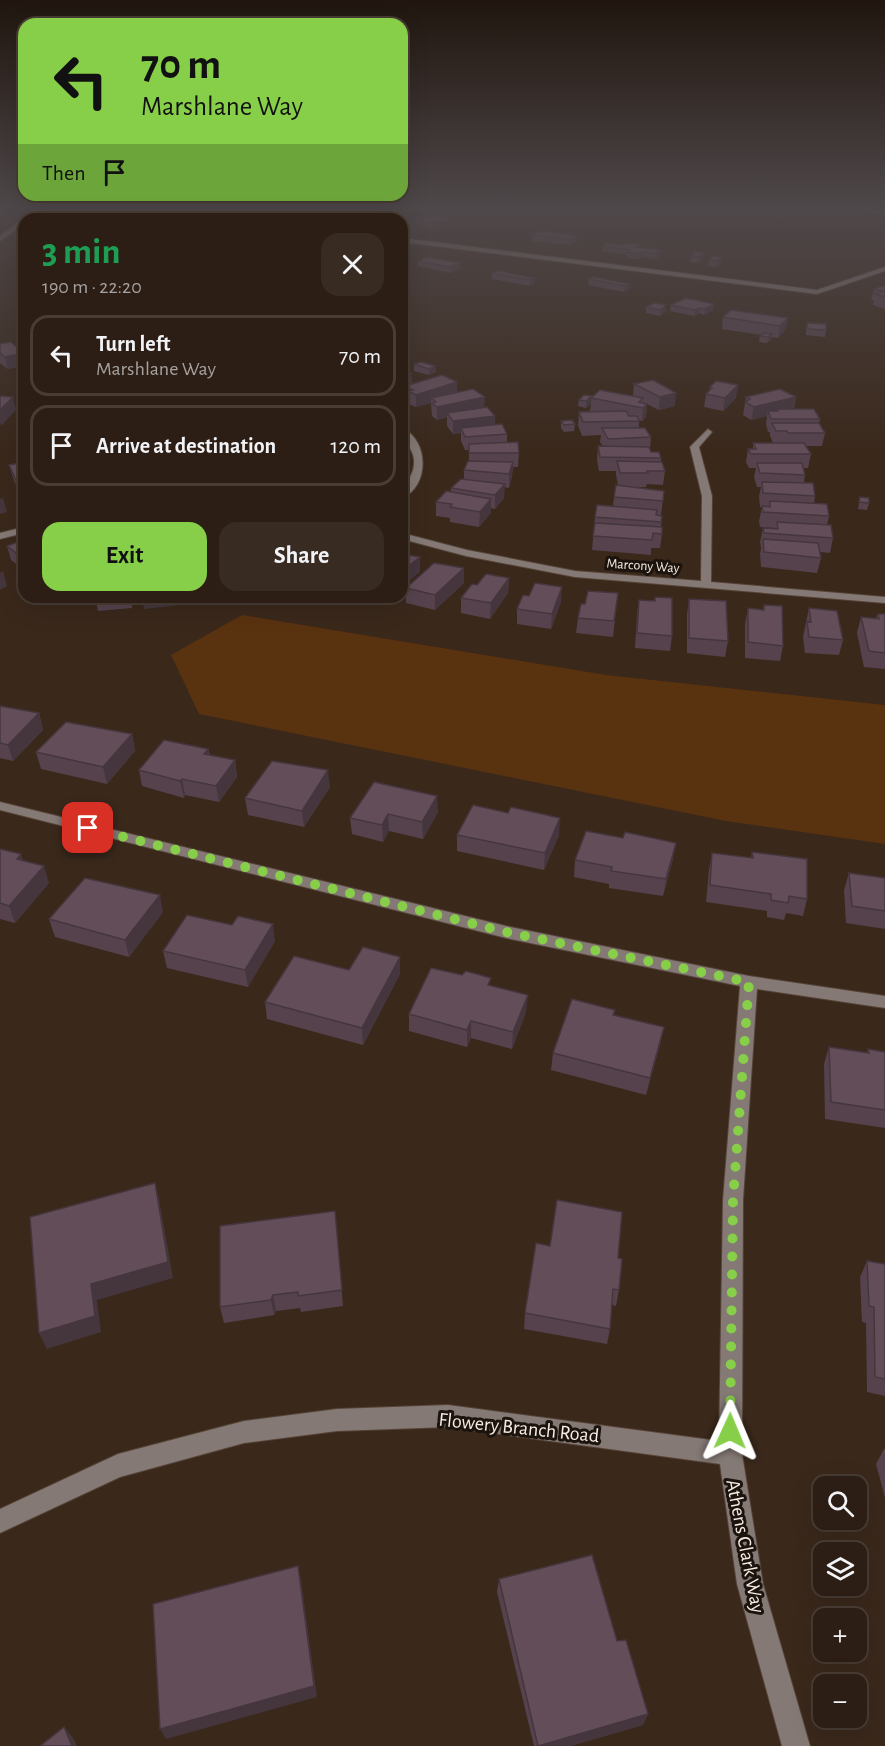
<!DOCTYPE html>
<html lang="en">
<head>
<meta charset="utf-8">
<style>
  :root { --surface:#2c1e14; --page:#382b22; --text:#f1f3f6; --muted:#a6a2a0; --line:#483c34; --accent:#88cf49 }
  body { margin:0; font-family:"Alegreya Sans",sans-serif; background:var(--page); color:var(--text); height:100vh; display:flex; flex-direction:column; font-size:22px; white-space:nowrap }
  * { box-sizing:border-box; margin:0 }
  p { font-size:20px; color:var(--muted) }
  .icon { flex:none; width:33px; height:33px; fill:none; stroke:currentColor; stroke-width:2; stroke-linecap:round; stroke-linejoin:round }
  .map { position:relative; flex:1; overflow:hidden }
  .details { position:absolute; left:18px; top:213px; width:390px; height:390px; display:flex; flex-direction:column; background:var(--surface); border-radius:18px; box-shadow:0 6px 24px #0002,0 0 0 2px var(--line) }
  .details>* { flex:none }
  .banner { position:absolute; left:18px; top:18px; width:390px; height:183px; border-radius:18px; box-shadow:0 6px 24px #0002,0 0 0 2px var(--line); background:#88cf49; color:#111; overflow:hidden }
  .fabs { position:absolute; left:813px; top:1476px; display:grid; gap:12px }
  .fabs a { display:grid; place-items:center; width:54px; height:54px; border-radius:12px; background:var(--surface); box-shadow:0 6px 24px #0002,0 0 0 2px var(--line); font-size:30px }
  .pin { position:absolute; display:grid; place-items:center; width:51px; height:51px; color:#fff; margin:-26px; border-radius:12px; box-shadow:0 3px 9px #0006 }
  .me { position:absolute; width:66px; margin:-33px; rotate:1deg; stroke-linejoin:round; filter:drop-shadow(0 0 4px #0008) }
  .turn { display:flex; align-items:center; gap:21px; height:126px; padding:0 24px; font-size:27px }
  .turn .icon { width:78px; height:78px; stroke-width:2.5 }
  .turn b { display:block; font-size:42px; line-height:51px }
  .then { display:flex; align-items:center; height:57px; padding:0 24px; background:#0003; gap:12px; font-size:22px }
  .round { display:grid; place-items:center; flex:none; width:63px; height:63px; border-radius:18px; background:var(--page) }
  .overview { display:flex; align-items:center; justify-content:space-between; height:102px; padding:0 24px }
  h1 { font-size:36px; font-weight:700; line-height:45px; color:#1e9e55 }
  .primary-button { display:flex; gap:12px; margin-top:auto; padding:12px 24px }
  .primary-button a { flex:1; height:69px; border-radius:18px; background:var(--accent); color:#111; font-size:24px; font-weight:700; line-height:69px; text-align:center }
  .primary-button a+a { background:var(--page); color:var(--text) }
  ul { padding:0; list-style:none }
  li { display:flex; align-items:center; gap:18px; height:81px; margin:0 12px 9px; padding:0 12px; border:3px solid var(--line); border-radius:18px }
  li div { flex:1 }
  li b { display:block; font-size:22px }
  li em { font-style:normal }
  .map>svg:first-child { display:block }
  .green { fill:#593210 }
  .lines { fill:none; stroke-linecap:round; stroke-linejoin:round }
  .minor-casing { stroke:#554337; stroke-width:2 }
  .minor { fill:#847975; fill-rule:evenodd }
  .wall { fill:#55424d }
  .shaded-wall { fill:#45363e }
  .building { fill:#634d59; stroke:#45363e; stroke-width:1.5 }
  .route { stroke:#88cf49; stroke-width:10; stroke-dasharray:0 18 }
  .labels { text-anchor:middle; stroke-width:6; stroke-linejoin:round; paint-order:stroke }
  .far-street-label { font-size:14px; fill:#f8ece3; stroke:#1b130d }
  .near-street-label { font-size:20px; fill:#f8ece3; stroke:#1b130d }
</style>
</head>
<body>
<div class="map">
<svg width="885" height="1746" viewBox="0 0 885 1746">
  <rect width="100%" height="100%" fill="#3a281b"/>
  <!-- green -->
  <path class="green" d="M242,615L606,675L885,705V844L726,821L199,714L171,655Z"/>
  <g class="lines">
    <defs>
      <path id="minor" d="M39,206H45L30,219H24V224L0,241V236Z
        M422,206H433L377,219H366Z
        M852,206L885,211V215L853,207Z
        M402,238L817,290L885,267V271L817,294L402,242Z
        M402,428C429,440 430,486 402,498C402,485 414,477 414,463C415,449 402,441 402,428Z
        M708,429L712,432L699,447L712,496L711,582L885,597V603L575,577L466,556L402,539V533L467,550L575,571L701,581L702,496L690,447Z
        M24,527V533L0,539V533Z
        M0,802L506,926L749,976L885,996V1008L757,989L743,1200L742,1454L763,1584L810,1746H782L737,1584L720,1464L448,1427L337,1431L244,1443L120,1477L0,1533V1509L118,1454L244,1421L337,1409L448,1405L719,1441L723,1200L740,986L506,938L0,810Z"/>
    </defs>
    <!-- minor casing -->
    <use href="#minor" class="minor-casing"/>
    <!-- minor -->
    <use href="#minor" class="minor"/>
  </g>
  <!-- wall -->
  <path class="wall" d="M243,206H263V208L255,210Z
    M294,206L330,210L305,215L295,211Z
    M518,206H547L531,211L518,208Z
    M692,206L719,207L713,208V211L703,214L692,211Z
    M756,208H788L794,210L793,214L783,218L755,213Z
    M450,210H489L456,217L450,215Z
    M417,220L453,225L432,229L417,225Z
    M532,235L577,241L570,245L532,241Z
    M640,244V248L661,250L660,256L656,259L643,257L639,259L626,258L627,255L602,251L603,246Z
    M695,252L703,259L699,263L690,262L691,256Z
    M713,256L721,263L716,267L708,266L709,260Z
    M418,261L460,269L450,273L418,266Z
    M492,273L535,278V283L530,286L492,279Z
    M589,279L630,284L629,289L624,292L588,285Z
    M885,285V309L873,305L874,300H871L874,289Z
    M714,304L713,310L704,315L699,313L694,316L670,311L671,305Z
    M646,307L666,311L660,316L646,313Z
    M723,317L788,318L785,330L778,338L772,337L771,340L767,343L759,342L760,336L761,335L722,329Z
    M807,323L826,330L825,337L806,335V329Z
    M0,344L23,353L24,365L8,369L0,363Z
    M414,364L435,366L436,372L429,375L414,371Z
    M402,370L411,373L412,384L457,393L484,407L495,425L507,434V443L519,453L518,467H513L512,476L509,488L504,487V498L495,509L491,508V513L479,527L450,522V518L436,516V502L451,492V488L464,479V470L469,461V450H465L461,441V433L453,434L447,426V417L437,420L432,416L431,403L416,407L408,404V400L406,399L405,388L402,389Z
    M653,380L675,406L659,410L647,404L646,417L642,421L639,420V428L651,437L650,448L651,452L661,458V462L665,471L663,485L647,484L646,487H635L664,491L661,515H656L662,516L661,527L662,534L660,548H651V555L592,550L595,517L613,506L614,497L618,485L616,475V471H599L597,460L598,446H603L600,442L601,435L582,436L578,425L579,412H594L590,411L591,403L586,408L578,406L579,400L592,398L633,396L634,384Z
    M710,387L736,398L723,411L704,407L706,394L709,391Z
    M746,397H796L794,409L820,419L819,423L825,433L822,446H806L811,454L808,468H803L805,475L804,483L815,496L814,504L829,516L827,525L833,538L830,553L820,552L821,558L817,573L761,567L760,554L761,548L760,542L763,528L776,529V528L760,527L759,521L762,507H760L759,496L761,487H757L754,477L756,468H749L746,462L748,449H753V443H773L770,436V432H768L766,424L767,416L751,420L743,415Z
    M561,421L575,424L574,431L564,432L561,428Z
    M24,462L22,499L13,478L9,465Z
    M860,497L869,503L867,510L858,509Z
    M24,541V570L11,560L7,546Z
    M509,578L508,593L490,619L461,613V598Z
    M464,583L435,610L406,603V588Z
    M618,593L613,637L576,633L578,618L585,604Z
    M529,596L561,602L551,629L517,624V609Z
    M95,597H132V608L98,611Z
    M689,599L728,641L725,657L687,653V614Z
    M639,600L672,636L670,651L635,648L637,615Z
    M764,605L783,646L780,661L745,658V624L748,608L763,610Z
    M809,608L843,640L839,655L805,653L803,637Z
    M878,614H885V669L864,667L857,633L861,617L876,618Z
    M0,706L39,713L43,730L13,761L0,758Z
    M132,734L135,751L107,784L41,769L36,752Z
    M208,749L210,755L235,760L237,777L219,802L185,795L184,798L142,786L139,770Z
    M374,782L438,812L423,839L389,831L383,842L352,834L350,818Z
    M330,787L304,827L248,815L245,798Z
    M508,813L559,835L544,870L457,851V835Z
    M0,849L23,860L49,883L15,923L0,919Z
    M752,852L807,899L803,916L786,913L784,920L767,917V911L706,902L709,870L712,853L751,858Z
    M673,859L663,896L609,888V884L574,877L575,860Z
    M849,873L885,878V929L846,923L844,890Z
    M163,912L129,957L55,937L49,919Z
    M275,941L248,987L167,968L163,951Z
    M400,957V974L363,1045L267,1019L265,1002L349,970Z
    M490,985L526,1012L512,1049L471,1038L467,1047L409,1031V1014Z
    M614,1015L664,1027L660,1045L646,1095L551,1070L553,1053Z
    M829,1047L867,1053L868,1049L885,1052V1128L825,1119L824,1064Z
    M335,1211L343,1306L301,1312L300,1308L276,1311L274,1315L224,1323L220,1307Z
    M550,1246L618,1258L619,1290L616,1306L612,1305L610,1329L607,1344L524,1329L525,1313Z
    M867,1261L885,1264V1396L867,1392L866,1323L862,1322L860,1277Z
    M884,1449H885V1498L876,1464Z
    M499,1579L617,1641L648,1714L643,1725L570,1746H534L497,1592Z"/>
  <!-- shaded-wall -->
  <path class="shaded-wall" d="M254,206H263V208L255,210Z
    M325,206H330V210L305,215L304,210Z
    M484,206H489V210L456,217V212Z
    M531,206H547L531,211Z
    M708,206H719V207L713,208V211L703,214L704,209Z
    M788,207L787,212L794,210L793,214L783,218L786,208Z
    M453,219V225L432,229V224Z
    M577,236V241L570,245V240Z
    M661,250L660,256L656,259V253Z
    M643,252V257L639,259L640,254Z
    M704,253L703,259L699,263L700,257Z
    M722,257L721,263L716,267L717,261Z
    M460,263V269L450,273V267Z
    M535,278V283L530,286V280Z
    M630,284L629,289L624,292L625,286Z
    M714,304L713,310L704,315L705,309Z
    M666,305V311L660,316V310Z
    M700,308L699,313L694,316L695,310Z
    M788,318L785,330L778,338L780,326Z
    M772,334L771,340L767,343L768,337Z
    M23,353L24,365L8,369L5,357Z
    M435,366L436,372L429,375V369Z
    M411,373L412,385L405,386V388L402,389V377Z
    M457,382V395L431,398V403L416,407V395Z
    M738,385L736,398L723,411L725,398Z
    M676,393L675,406L659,410L660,397Z
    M592,396L591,403L586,408V401Z
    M13,397L16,410L1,426L0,421V410Z
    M485,397L484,409L447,413V417L437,420V407Z
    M796,397L793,409L778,411L777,409L776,414L768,411L767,416L751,420L754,407Z
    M647,404L646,417L642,421L643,408Z
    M495,416V429L461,428V433L453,434V421Z
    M513,462L512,476L509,488V474Z
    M24,484V498L22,499L18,485Z
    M505,484L504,498L495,509V495Z
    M3,498L7,512L0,514V499Z
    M491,499V513L479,527L480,512Z
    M420,557V572L402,587V571Z
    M464,568V583L435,610V595Z
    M3,571L7,586L0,590V573Z
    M509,578L508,593L490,619L491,603Z
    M562,587L561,602L551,629L552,614Z
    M130,597H132V608Z
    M142,597H179L180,605L144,609Z
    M39,713L43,730L13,761L8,745Z
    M132,734L135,751L107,784L103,767Z
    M208,749L211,765L204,754Z
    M235,760L237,777L219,802L216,786Z
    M328,770L330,787L304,827L302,811Z
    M182,779L185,795L184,798L180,781Z
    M437,796L438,812L423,839L422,822Z
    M388,814L389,831L383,842L382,825Z
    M560,818L559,835L544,870L545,853Z
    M676,843L673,859L663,896L666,879Z
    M21,854L26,871L17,859Z
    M44,866L49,883L15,923L9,906Z
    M160,895L163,912L129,957L125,940Z
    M273,924L275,941L248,987L245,970Z
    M400,957V974L363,1045L362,1028Z
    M528,995L526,1012L512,1049L513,1032Z
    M471,1021V1038L467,1047V1030Z
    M664,1027L660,1045L646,1095L650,1078Z
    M155,1183L159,1199L173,1278L97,1300L101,1332L47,1349L39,1333L91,1284Z
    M273,1295L276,1311L274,1315L271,1300Z
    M298,1566L301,1580L317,1697L166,1739L160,1729Z
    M648,1714L643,1725L570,1746H538Z
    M64,1727L73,1738L77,1746H72Z"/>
  <!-- building -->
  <path class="building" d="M295,206H325L304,210Z
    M469,206H484L456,212L450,210Z
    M692,206H713L704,209Z
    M760,206H781L788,207L786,208L794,210L784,213L756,208Z
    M437,215L453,219L432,224L417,220Z
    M541,231L577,236L570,240L532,235Z
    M606,243L622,245L626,243L640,244L636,247L661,250L656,253L643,252L640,254L627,252L630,250L603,246Z
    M695,252L704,253L700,257L691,256Z
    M713,256L722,257L717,261L709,260Z
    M428,257L460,263L450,267L418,261Z
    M498,271L535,278L530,280L492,273Z
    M594,277L630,284L625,286L589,279Z
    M885,285V297L875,294L884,291L874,289Z
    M686,298L714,304L705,309L700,308L695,310L671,305Z
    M654,303L666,305L660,310L646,307Z
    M731,310L788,318L780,326L723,317Z
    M807,323L826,324V330L808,329Z
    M764,333L772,334L768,337L760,336Z
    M11,342L23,353L5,357L0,353V344Z
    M421,362L435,366L429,369L414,364Z
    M402,370L411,373L402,377Z
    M442,375L457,382L416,395L408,391L413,390L405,386Z
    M653,380L676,393L660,397L634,384Z
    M716,381L738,385L725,398L706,394L712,388L710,387Z
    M473,389L485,397L437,407L432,403L436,402L431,398Z
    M780,389L796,397L754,407L745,402L750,399L746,397Z
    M600,390L643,398L639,402L647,404L643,408L591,398Z
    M584,395L592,396L586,401L579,400Z
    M0,396L13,397L0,410Z
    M487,407L495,416L453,421L447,413Z
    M777,409H814L820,419H771L768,411H778Z
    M626,411L629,416H637L639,421L583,422L579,412Z
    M572,420L575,424L564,425L561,421Z
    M772,423H819L825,433H788L787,431H776Z
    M502,424L507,434L465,437L461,428Z
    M602,428H645L651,437L608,439Z
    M518,442L519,453H469V444Z
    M753,443H804L811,454H751L748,449H756Z
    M598,446L649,447L651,452H659L661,458L600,457Z
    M468,461L513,462L509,474L464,470Z
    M617,461L662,462L665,471H647L648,473H620Z
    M24,462V484L18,485L9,465Z
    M757,463H802L805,475L760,473Z
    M461,479L505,484L495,495L451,488Z
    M762,482L813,483L815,496L763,493Z
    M616,485L664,491L663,501L614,497Z
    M446,491L491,499L480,512L450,507L452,504L436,502Z
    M860,497L869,498V503L859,502Z
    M770,501L827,504L829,516L763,512L762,506L770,507Z
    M597,505L657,510L656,515L662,516L661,522L595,517Z
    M777,522L831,525L833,538L764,533L763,528L778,529Z
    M595,523L662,527V534L653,533L652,540L593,536Z
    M763,539L818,543L821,558L764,552Z
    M23,540L24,541V559L7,546Z
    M402,554L420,557L402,571Z
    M434,563L464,568L435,595L406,588Z
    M486,574L509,578L491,603L461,598L472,584L477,585Z
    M535,583L562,587L552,614L517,609L523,595L529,596Z
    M588,591L618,593L614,621L578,618L581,604H585Z
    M655,597L672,598V636L637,633L639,600L655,601Z
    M689,599L726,601L728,641L689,638Z
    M764,605L782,606L783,646L748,642V608L764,610Z
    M809,608L837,611L843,640L809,637L807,621L811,622Z
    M878,614H885V653L869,651L861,617L879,619Z
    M0,706L39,713L8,745L0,743Z
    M66,722L132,734L103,767L36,752Z
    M164,740L208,749L204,754L235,760L216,786L182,779L180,781L139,770Z
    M272,761L328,770L302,811L245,798Z
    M374,782L437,796L422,822L388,814L382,825L350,818Z
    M473,805L508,813L511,807L560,818L545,853L457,835Z
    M586,831L623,838L625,832L676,843L666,879L611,871L612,867L575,860Z
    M0,849L21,854L17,859L44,866L9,906L0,903Z
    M752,852L807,859V899L789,896L788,903L771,900V894L710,885L712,853L753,858Z
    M849,873L885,878V911L852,906Z
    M85,878L160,895L125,940L49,919Z
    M187,915L232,925L238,916L273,924L245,970L163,951Z
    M363,947L400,957L362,1028L265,1002L294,956L349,970Z
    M431,968L462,975L466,971L491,978L488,985L528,995L513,1032L471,1021L467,1030L409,1014Z
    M572,999L615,1010L613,1015L664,1027L650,1078L553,1053Z
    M829,1047L869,1053L868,1049L885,1052V1110L831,1102Z
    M155,1183L168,1262L91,1284L95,1316L39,1333L30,1217Z
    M557,1200L622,1212L618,1258L622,1259L619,1290L613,1289L610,1329L525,1313L536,1243L550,1246Z
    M335,1211L342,1290L298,1296V1292L273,1295L271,1300L220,1307V1226Z
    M867,1261L885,1264V1379L875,1377L874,1307L869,1306Z
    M592,1555L617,1641L626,1640L648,1714L538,1746L499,1579Z
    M298,1566L314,1686L160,1729L153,1604Z
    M64,1727L72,1746H40Z"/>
  <!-- sky -->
  <linearGradient id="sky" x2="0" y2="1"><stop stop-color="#20160f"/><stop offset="0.46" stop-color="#4f484a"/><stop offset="1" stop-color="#4f484a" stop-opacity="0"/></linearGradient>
  <rect width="885" height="450" fill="url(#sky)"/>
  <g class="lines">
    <!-- route -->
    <path class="route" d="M88,828L506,932L749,982L733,1200L730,1431"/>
  </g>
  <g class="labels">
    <!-- far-street labels -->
    <g class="far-street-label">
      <text transform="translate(643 565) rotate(4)" y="5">Marcony Way</text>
    </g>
    <!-- near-street labels -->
    <g class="near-street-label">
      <text transform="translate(519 1427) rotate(6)" y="7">Flowery Branch Road</text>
      <text transform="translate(746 1546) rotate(79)" y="7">Athens Clark Way</text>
    </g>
  </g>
</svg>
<div class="fabs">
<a><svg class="icon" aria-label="search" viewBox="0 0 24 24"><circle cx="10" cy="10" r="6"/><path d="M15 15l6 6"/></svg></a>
<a><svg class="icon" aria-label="layers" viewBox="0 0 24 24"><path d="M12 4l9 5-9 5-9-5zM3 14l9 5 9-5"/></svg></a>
<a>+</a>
<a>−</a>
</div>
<div class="pin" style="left:88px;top:828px;background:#d93025"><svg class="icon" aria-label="arrive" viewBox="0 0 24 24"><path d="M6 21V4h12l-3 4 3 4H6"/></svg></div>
<svg class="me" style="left:730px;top:1431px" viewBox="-20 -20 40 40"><path d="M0-17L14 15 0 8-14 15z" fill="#88cf49" stroke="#fff" stroke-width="4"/></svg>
<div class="banner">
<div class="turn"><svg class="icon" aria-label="left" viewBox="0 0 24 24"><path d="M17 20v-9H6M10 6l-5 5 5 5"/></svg><div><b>70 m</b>Marshlane Way</div></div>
<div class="then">Then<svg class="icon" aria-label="arrive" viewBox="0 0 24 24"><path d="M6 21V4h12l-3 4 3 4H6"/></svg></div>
</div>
<section class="details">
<div class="overview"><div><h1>3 min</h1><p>190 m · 22:20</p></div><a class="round"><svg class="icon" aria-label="close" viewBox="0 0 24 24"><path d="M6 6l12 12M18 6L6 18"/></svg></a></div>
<ul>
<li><svg class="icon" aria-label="left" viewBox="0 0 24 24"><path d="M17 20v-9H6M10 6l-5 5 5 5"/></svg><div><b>Turn left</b><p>Marshlane Way</p></div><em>70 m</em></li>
<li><svg class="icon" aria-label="arrive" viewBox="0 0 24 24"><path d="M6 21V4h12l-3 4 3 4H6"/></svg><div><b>Arrive at destination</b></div><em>120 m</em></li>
</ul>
<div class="primary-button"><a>Exit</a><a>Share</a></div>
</section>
</div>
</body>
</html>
